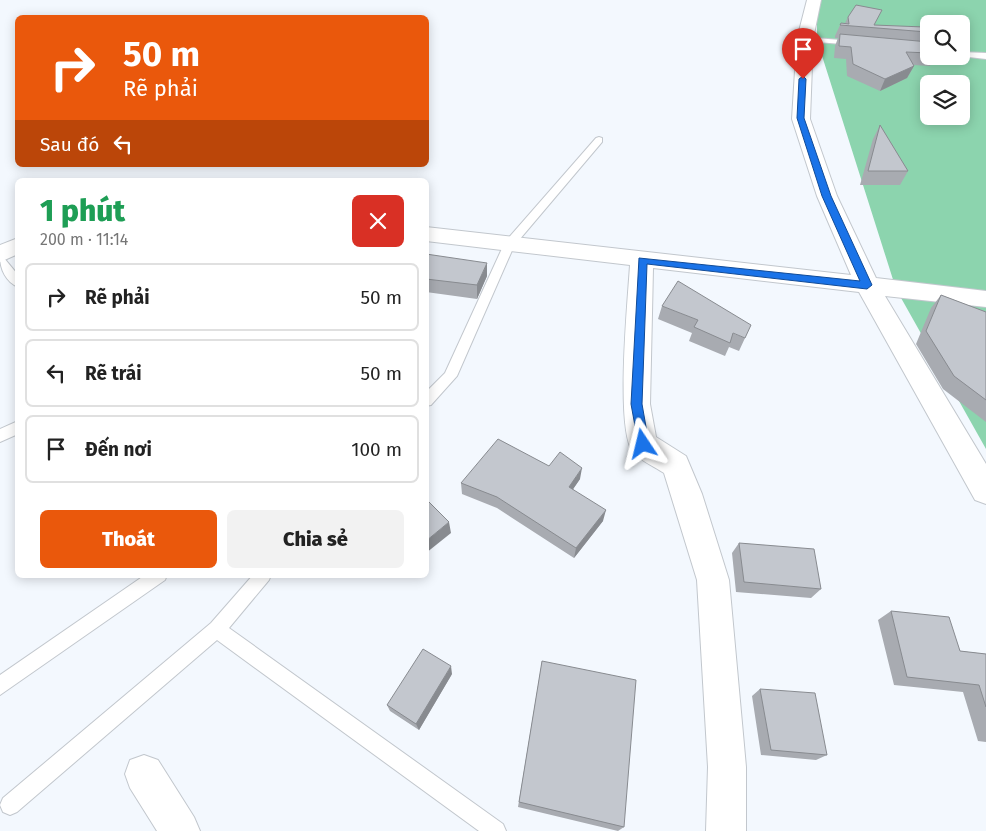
<!DOCTYPE html>
<html lang="vi">
<head>
<meta charset="utf-8">
<style>
  :root { --surface:#fff; --page:#f2f2f2; --text:#222; --muted:#767676; --line:#e0e0e0; --accent:#ea580c }
  body { margin:0; font-family:"Fira Sans",sans-serif; background:var(--page); color:var(--text); height:100vh; display:flex; flex-direction:column; font-size:19px; white-space:nowrap }
  * { box-sizing:border-box; margin:0 }
  p { font-size:16px; color:var(--muted) }
  .icon { flex:none; width:28px; height:28px; fill:none; stroke:currentColor; stroke-width:2; stroke-linecap:round; stroke-linejoin:round }
  .map { position:relative; flex:1; overflow:hidden }
  .details { position:absolute; left:15px; top:178px; width:414px; height:400px; display:flex; flex-direction:column; background:var(--surface); border-radius:8px; box-shadow:0 2px 12px #0003 }
  .details>* { flex:none }
  .guide { position:absolute; left:15px; top:15px; width:414px; height:152px; border-radius:8px; box-shadow:0 2px 12px #0003; background:#ea580c; color:#fff; overflow:hidden }
  .buttons { position:absolute; left:920px; top:15px; display:grid; gap:10px }
  .buttons a { display:grid; place-items:center; width:50px; height:50px; border-radius:8px; background:var(--surface); box-shadow:0 2px 12px #0003; font-size:25px }
  .pin { position:absolute; display:grid; place-items:center; width:42px; height:42px; color:#fff; margin:-51px -21px; border-radius:50% 50% 50% 0; rotate:-45deg; box-shadow:0 0 5px #0007 }
  .pin .icon { rotate:45deg }
  .me { position:absolute; width:55px; margin:-28px; rotate:350deg; stroke-linejoin:round; filter:drop-shadow(0 0 4px #0008) }
  .turn { display:flex; align-items:center; gap:18px; height:105px; padding:0 25px; font-size:22px }
  .turn .icon { width:65px; height:65px; stroke-width:2.5 }
  .turn b { display:block; font-size:35px; line-height:42px }
  .then { display:flex; align-items:center; height:48px; padding:0 25px; background:#0003; gap:10px; font-size:19px }
  .round { display:grid; place-items:center; flex:none; width:52px; height:52px; border-radius:8px; background:var(--page) }
  .summary { display:flex; align-items:center; justify-content:space-between; height:85px; padding:0 25px }
  h1 { font-size:30px; font-weight:800; line-height:38px; color:#1e9e55 }
  .primary-button { display:flex; gap:10px; margin-top:auto; padding:10px 25px }
  .primary-button a { flex:1; height:58px; border-radius:8px; background:var(--accent); color:#fff; font-size:20px; font-weight:800; line-height:58px; text-align:center }
  .primary-button a+a { background:var(--page); color:var(--text) }
  ul { padding:0; list-style:none }
  li { display:flex; align-items:center; gap:15px; height:68px; margin:0 10px 8px; padding:0 15px; border:2px solid var(--line); border-radius:8px }
  li div { flex:1 }
  li b { display:block; font-size:19px }
  li em { font-style:normal }
  .map>svg:first-child { display:block }
  .forest { fill:#8cd4ae; fill-rule:evenodd }
  .lines { fill:none; stroke-linecap:round; stroke-linejoin:round }
  .lane-casing { stroke:#c2c7cd; stroke-width:2 }
  .street-casing { stroke:#c2c7cd; stroke-width:2 }
  .lane { fill:#fff; fill-rule:evenodd }
  .street { fill:#fff; fill-rule:evenodd }
  .wall { fill:#a8abb1 }
  .shaded-wall { fill:#888b90 }
  .building { fill:#c3c7ce; stroke:#888b90 }
  .route { fill:#1a73e8; stroke:#114b97 }
</style>
</head>
<body>
<div class="map">
<svg width="986" height="831" viewBox="0 0 986 831">
  <rect width="100%" height="100%" fill="#f3f8fe"/>
  <!-- forest -->
  <path class="forest" d="M817,0H986V449L896,289L817,40ZM929,24H961V56H929ZM929,84H961V116H929Z"/>
  <g class="lines">
    <defs>
      <path id="lane" d="M802,37L854,41L858,43L854,45L805,41H802Z
        M961,52L986,53V59L960,56Z
        M599,137L602,138V142L514,246L457,376L431,405L426,406V392L445,373L505,242L596,138Z
        M0,257L4,258L18,275V287C6,282 0,269 0,257Z
        M18,421V434L0,442V429Z
        M145,575H167L165,580L0,695V675Z
        M253,575H271L269,580L229,628L503,824L506,831H479L217,640L17,812L10,815L3,812L0,805L3,798L211,623Z"/>
      <path id="street" d="M807,0H821L813,39L810,119L837,196L876,278L986,291V307L885,296L986,464V504L975,500L859,292L653,268L650,404L656,437L686,456L702,494L729,580L746,767V831H706L708,767L697,580L664,473C655,467 639,460 633,452C615,429 628,299 630,265L426,241V227L851,275L817,196L792,119L797,39Z
        M18,238V254L0,262V245Z
        M144,755L158,760L194,817L200,831H157L130,788L125,774L130,760Z"/>
    </defs>
    <!-- lane casing -->
    <use href="#lane" class="lane-casing"/>
    <!-- street casing -->
    <use href="#street" class="street-casing"/>
    <!-- lane -->
    <use href="#lane" class="lane"/>
    <!-- street -->
    <use href="#street" class="street"/>
  </g>
  <!-- wall -->
  <path class="wall" d="M848,17L876,25L927,32L922,42H929V56H935L930,66L913,65L914,66L907,78L880,91L847,76L846,59L834,58L835,46L838,38H835V36L841,23H845Z
    M880,125L908,171L900,185H860L873,139Z
    M426,254L487,276L477,299L426,292Z
    M941,295L986,312V422L943,389L916,344L931,308Z
    M662,306L745,338L739,351L729,347L725,356L689,341L692,333L658,319Z
    M549,466L580,479L573,489L603,521L574,558L497,508L462,494L461,483Z
    M739,543L821,589L811,598L736,592L732,553Z
    M891,611L960,651L986,654V742L978,741L963,692L894,685L878,620Z
    M542,661L624,827L618,831L518,807Z
    M452,674L419,730L390,711L387,705Z
    M760,689L827,755L816,760L761,755L752,696Z"/>
  <!-- shaded-wall -->
  <path class="shaded-wall" d="M914,66L907,78L880,91L885,79Z
    M487,263V276L477,299V285Z
    M582,468L580,479L567,498L569,487Z
    M606,510L603,521L574,558L576,548Z
    M449,522L451,533L426,553V541Z
    M451,666L452,674L419,730L416,724Z"/>
  <!-- building -->
  <path class="building" d="M856,5L882,10L874,25L924,27L927,32L840,25L841,23L849,24L848,17Z
    M840,34L929,42V53L906,52L914,66L885,79L853,64L851,47L839,46Z
    M880,125L908,171H868Z
    M426,254L487,263L477,285L426,279Z
    M678,281L751,325L745,338L733,333L730,343L694,327L698,320L662,306Z
    M941,295L986,312V400L954,376L926,331Z
    M498,439L549,466L560,452L582,468L569,487L606,510L576,548L497,497L461,483Z
    M426,499L449,522L426,541Z
    M739,543L814,549L821,589L744,582Z
    M891,611L949,617L960,651L986,654V707L979,685L907,677Z
    M423,649L451,666L416,724L387,705Z
    M542,661L636,680L624,827L519,802Z
    M760,689L815,693L827,755L771,750Z"/>
  <!-- route -->
  <path class="route" d="M803,76L806,79L804,118L831,196L872,285L867,289L647,264L642,404L649,444L647,448H639L631,404L639,258L860,281L822,196L797,118L799,79Z"/>
</svg>
<div class="buttons">
<a><svg class="icon" aria-label="search" viewBox="0 0 24 24"><circle cx="10" cy="10" r="6"/><path d="M15 15l6 6"/></svg></a>
<a><svg class="icon" aria-label="layers" viewBox="0 0 24 24"><path d="M12 4l9 5-9 5-9-5zM3 14l9 5 9-5"/></svg></a>
</div>
<div class="pin" style="left:803px;top:79px;background:#d93025"><svg class="icon" aria-label="arrive" viewBox="0 0 24 24"><path d="M6 21V4h12l-3 4 3 4H6"/></svg></div>
<svg class="me" style="left:643px;top:444px" viewBox="-20 -20 40 40"><path d="M0-17L14 15 0 8-14 15z" fill="#1a73e8" stroke="#fff" stroke-width="4"/></svg>
<div class="guide">
<div class="turn"><svg class="icon" aria-label="right" viewBox="0 0 24 24"><path d="M7 20v-9h11M14 6l5 5-5 5"/></svg><div><b>50 m</b>Rẽ phải</div></div>
<div class="then">Sau đó<svg class="icon" aria-label="left" viewBox="0 0 24 24"><path d="M17 20v-9H6M10 6l-5 5 5 5"/></svg></div>
</div>
<section class="details">
<div class="summary"><div><h1>1 phút</h1><p>200 m · 11:14</p></div><a class="round" style="background:#d93025;color:#fff"><svg class="icon" aria-label="close" viewBox="0 0 24 24"><path d="M6 6l12 12M18 6L6 18"/></svg></a></div>
<ul>
<li><svg class="icon" aria-label="right" viewBox="0 0 24 24"><path d="M7 20v-9h11M14 6l5 5-5 5"/></svg><div><b>Rẽ phải</b></div><em>50 m</em></li>
<li><svg class="icon" aria-label="left" viewBox="0 0 24 24"><path d="M17 20v-9H6M10 6l-5 5 5 5"/></svg><div><b>Rẽ trái</b></div><em>50 m</em></li>
<li><svg class="icon" aria-label="arrive" viewBox="0 0 24 24"><path d="M6 21V4h12l-3 4 3 4H6"/></svg><div><b>Đến nơi</b></div><em>100 m</em></li>
</ul>
<div class="primary-button"><a>Thoát</a><a>Chia sẻ</a></div>
</section>
</div>
</body>
</html>
